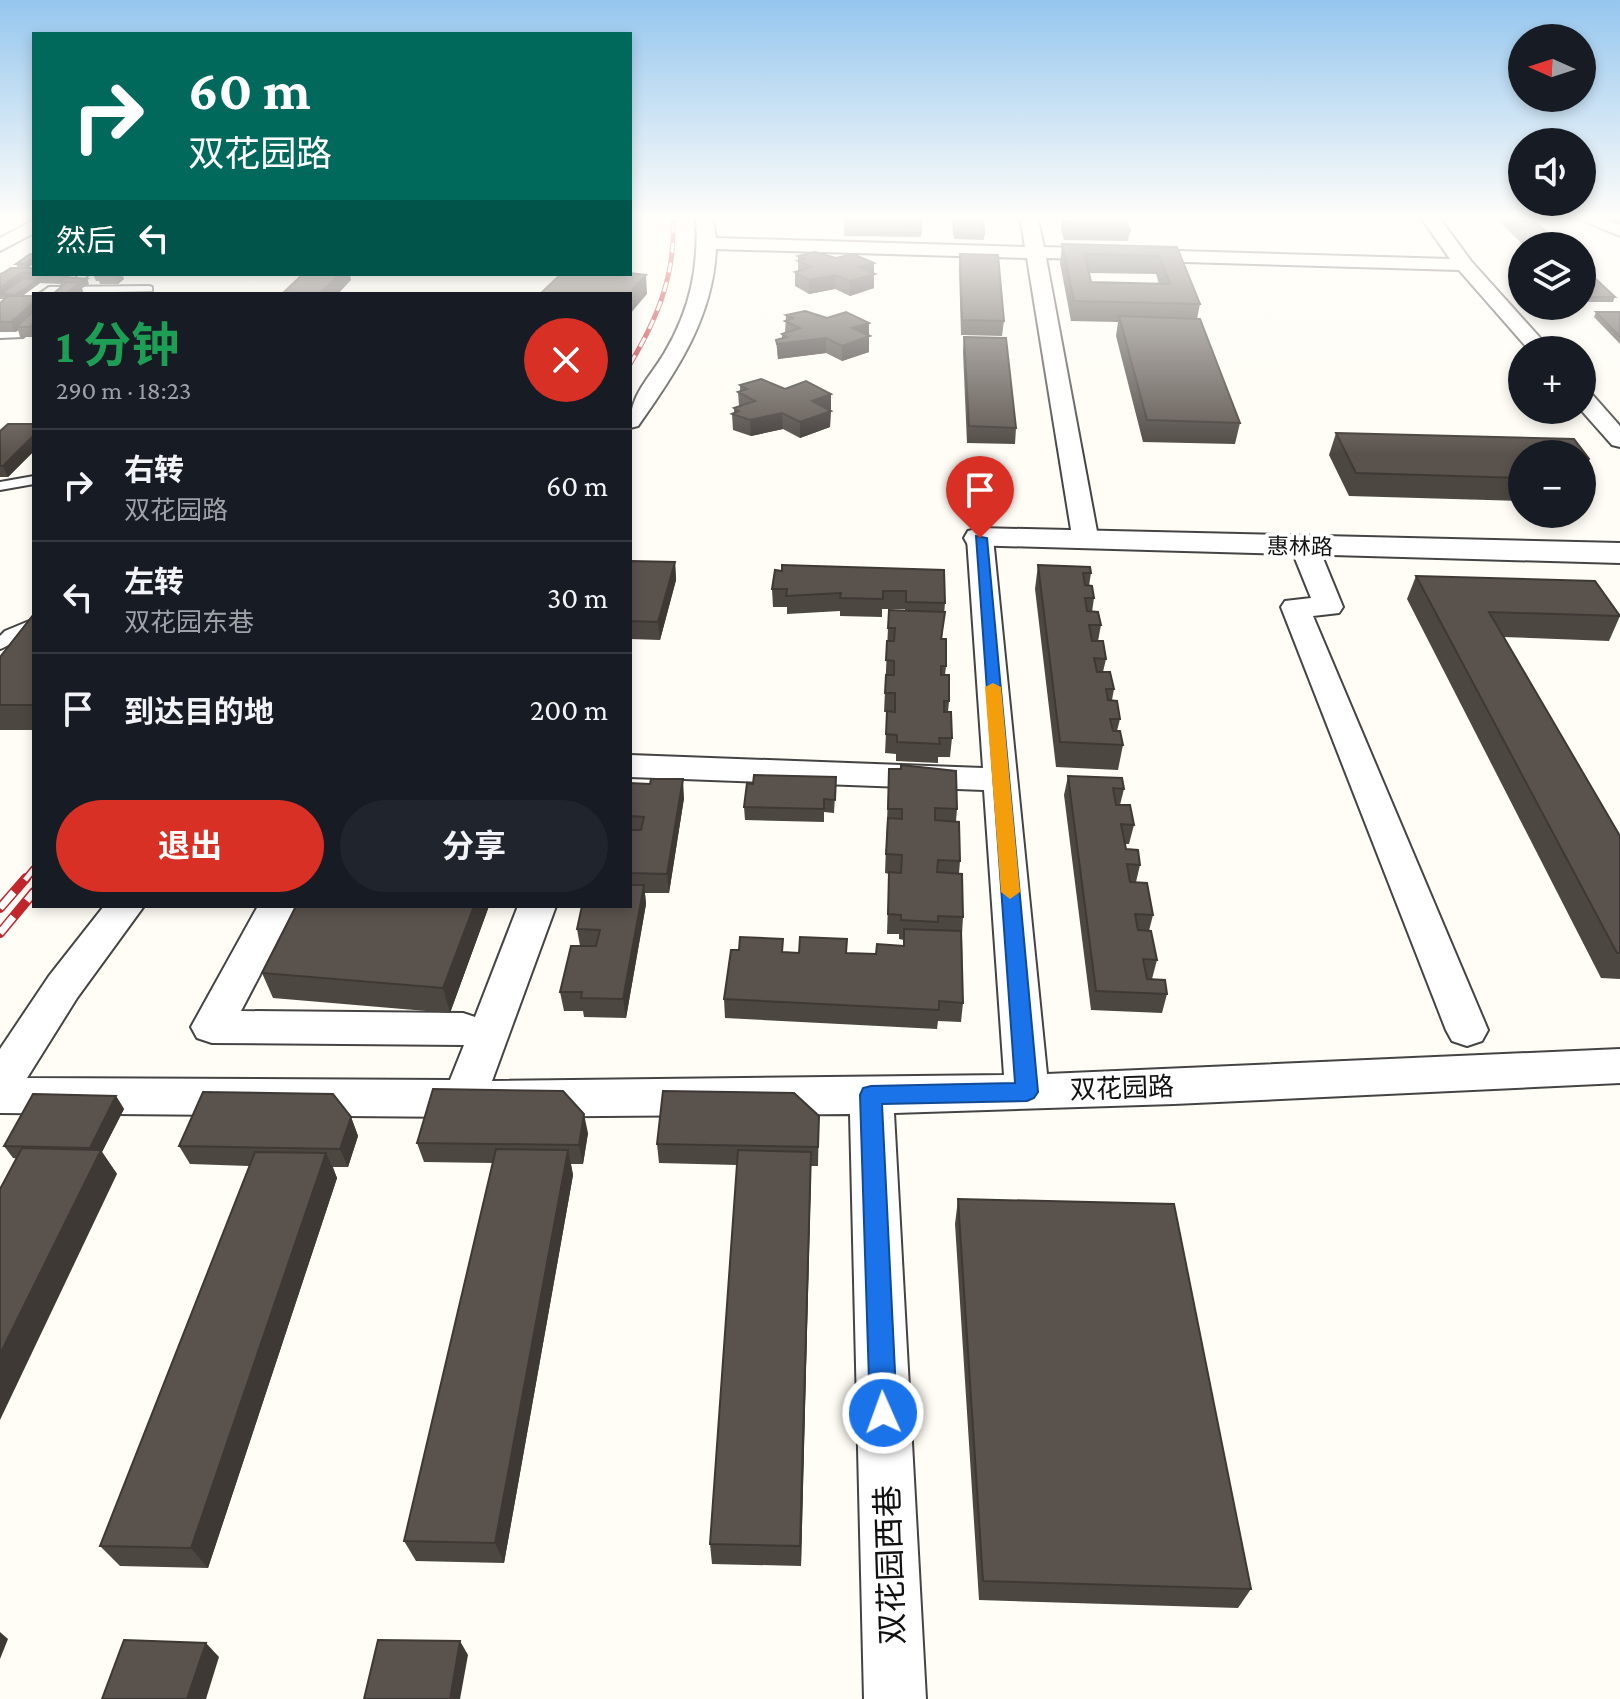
<!DOCTYPE html>
<html lang="zh">
<head>
<meta charset="utf-8">
<style>
  :root { --surface:#171b24; --page:#20242c; --text:#f1f3f6; --muted:#9ea1a6; --line:#363941; --accent:#d93025 }
  body { margin:0; font-family:"Crimson Pro","Noto Sans SC",serif; background:var(--page); color:var(--text); height:100vh; display:flex; flex-direction:column; font-size:30px; white-space:nowrap }
  * { box-sizing:border-box; margin:0 }
  p { font-size:26px; color:var(--muted) }
  .icon { flex:none; width:44px; height:44px; fill:none; stroke:currentColor; stroke-width:2; stroke-linecap:round; stroke-linejoin:round }
  .map { position:relative; flex:1; overflow:hidden }
  .panel { position:absolute; left:32px; top:292px; width:600px; height:616px; display:flex; flex-direction:column; background:var(--surface); border-radius:0px; box-shadow:0 4px 12px #0003 }
  .panel>* { flex:none }
  .hud { position:absolute; left:32px; top:32px; width:600px; height:244px; border-radius:0px; box-shadow:0 4px 12px #0003; background:#00695c; color:#fff; overflow:hidden }
  .needle { width:52px; rotate:273deg }
  .controls { position:absolute; left:1508px; top:24px; display:grid; gap:16px }
  .controls a { display:grid; place-items:center; width:88px; height:88px; border-radius:50%; background:var(--surface); box-shadow:0 4px 12px #0003; font-size:40px }
  .pin { position:absolute; display:grid; place-items:center; width:68px; height:68px; color:#fff; margin:-82px -34px; border-radius:50% 50% 50% 0; rotate:-45deg; box-shadow:0 0 8px #0007 }
  .pin .icon { rotate:45deg }
  .me { position:absolute; width:88px; margin:-44px; rotate:358deg; stroke-linejoin:round; filter:drop-shadow(0 0 6px #0008) }
  .turn { display:flex; align-items:center; gap:28px; height:168px; padding:0 24px; font-size:36px }
  .turn .icon { width:104px; height:104px; stroke-width:2.5 }
  .turn b { display:block; font-size:56px; line-height:68px }
  .then { display:flex; align-items:center; height:76px; padding:0 24px; background:#0003; gap:16px; font-size:30px }
  .round { display:grid; place-items:center; flex:none; width:84px; height:84px; border-radius:42px; background:var(--page) }
  .summary { display:flex; align-items:center; justify-content:space-between; height:136px; padding:0 24px }
  h1 { font-size:48px; font-weight:700; line-height:60px; color:#1e9e55 }
  .button { display:flex; gap:16px; margin-top:auto; padding:16px 24px }
  .button a { flex:1; height:92px; border-radius:48px; background:var(--accent); color:#fff; font-size:32px; font-weight:700; line-height:92px; text-align:center }
  .button a+a { background:var(--page); color:var(--text) }
  ul { padding:0; list-style:none }
  li { display:flex; align-items:center; gap:24px; height:112px; padding:0 24px; border-top:2px solid var(--line) }
  li div { flex:1 }
  li b { display:block; font-size:30px }
  li em { font-style:normal }
  .map>svg:first-child { display:block }
  .lines { fill:none; stroke-linecap:round; stroke-linejoin:round }
  .service-casing { stroke:#444; stroke-width:4 }
  .minor-casing { stroke:#444; stroke-width:4 }
  .tertiary-casing { stroke:#444; stroke-width:4 }
  .service { fill:#fff; fill-rule:evenodd }
  .minor { fill:#fff; fill-rule:evenodd }
  .tertiary { fill:#fff; fill-rule:evenodd }
  .rail-far2-casing { stroke:#c4262e; stroke-width:5 }
  .rail-far1-casing { stroke:#c4262e; stroke-width:8 }
  .rail-casing { stroke:#c4262e; stroke-width:10 }
  .rail-far2 { stroke:#fff; stroke-width:3; stroke-dasharray:10; stroke-linecap:butt }
  .rail-far1 { stroke:#fff; stroke-width:5; stroke-dasharray:16; stroke-linecap:butt }
  .rail { stroke:#fff; stroke-width:7; stroke-dasharray:21; stroke-linecap:butt }
  .wall { fill:#4d4742; fill-rule:evenodd }
  .shaded-wall { fill:#3f3936 }
  .building { fill:#5a524d; stroke:#3f3936; stroke-width:2; fill-rule:evenodd }
  .route { fill:#1a73e8; stroke:#114b97; stroke-width:2 }
  .slow { fill:#f59e0b }
  .labels { text-anchor:middle; stroke-width:8; stroke-linejoin:round; paint-order:stroke }
  .far-street-label { font-size:22px; fill:#111; stroke:#fff }
  .street-label { font-size:26px; fill:#111; stroke:#fff }
  .near-street-label { font-size:32px; fill:#111; stroke:#fff }
</style>
</head>
<body>
<div class="map">
<svg width="1620" height="1699" viewBox="0 0 1620 1699">
  <rect width="100%" height="100%" fill="#fffdf5"/>
  <g class="lines">
    <defs>
      <path id="service" d="M79,274H89L82,280L77,277Z
        M149,286L152,287V291L39,294L49,287Z
        M34,318V327L23,337L0,338V332H16Z
        M34,476V484L0,490V482Z
        M34,619V628C23,634 8,647 0,649V636L5,631Z"/>
      <path id="minor" d="M696,216H712L716,238L1025,247L1020,216H1037L1044,247L1450,259L1420,216H1438L1471,261L1551,350H1529L1459,270L1046,258L1099,542L1096,548H1076L1073,542L1027,258L716,249C713,317 677,371 638,426L630,428C630,393 648,381 665,352C691,308 699,266 696,216Z
        M1572,216H1596L1620,225V236Z
        M34,220V233L0,251V238Z
        M1582,390L1590,392L1620,426V447L1612,445L1581,410Z
        M980,530L989,532L993,538L1047,1074L1620,1049V1083L1174,1104L894,1113L926,1699H864L850,1114L464,1117L0,1113V1049L49,976L104,906H144L77,998L27,1078L450,1080L464,1045L212,1043L197,1038L191,1027L258,906H296L241,1011L463,1013L475,1017L518,906H556L492,1081L1004,1075L984,790L630,777V755L983,768L967,538L971,532Z
        M1304,538L1314,540L1318,546L1343,607L1339,613L1313,616L1488,1030L1482,1041L1467,1046L1452,1041L1446,1030L1281,607L1285,601L1311,598L1290,546L1294,540Z"/>
      <path id="tertiary" d="M980,528L1620,543V563L968,545L964,538L968,531Z"/>
    </defs>
    <!-- service casing -->
    <use href="#service" class="service-casing"/>
    <!-- minor casing -->
    <use href="#minor" class="minor-casing"/>
    <!-- tertiary casing -->
    <use href="#tertiary" class="tertiary-casing"/>
    <!-- service -->
    <use href="#service" class="service"/>
    <!-- minor -->
    <use href="#minor" class="minor"/>
    <!-- tertiary -->
    <use href="#tertiary" class="tertiary"/>
    <defs>
      <path id="rail-far2" d="M630,364C659,316 676,272 673,216"/>
      <path id="rail-far1" d="M25,880L34,869"/>
      <path id="rail" d="M0,908L26,878
        M0,933L34,892"/>
    </defs>
    <!-- rail-far2 casing -->
    <use href="#rail-far2" class="rail-far2-casing"/>
    <!-- rail-far1 casing -->
    <use href="#rail-far1" class="rail-far1-casing"/>
    <!-- rail casing -->
    <use href="#rail" class="rail-casing"/>
    <!-- rail-far2 -->
    <use href="#rail-far2" class="rail-far2"/>
    <!-- rail-far1 -->
    <use href="#rail-far1" class="rail-far1"/>
    <!-- rail -->
    <use href="#rail" class="rail"/>
  </g>
  <!-- wall -->
  <path class="wall" d="M846,216L921,218V237L844,236Z
    M952,216H987V218H983L984,240L954,239Z
    M1133,216H1174L1173,219L1134,218Z
    M1501,216L1561,246H1524L1499,221Z
    M1608,216H1620V226Z
    M1062,221L1130,231L1128,241L1064,240L1061,230Z
    M1062,244L1177,247L1200,304L1197,319L1240,423L1235,444L1143,442L1116,336L1118,322L1071,321L1060,263ZM1089,273L1156,274L1159,284L1091,282Z
    M34,254V263L28,268L34,274H68L70,278L87,279L89,284L82,288L83,292L61,287L60,284L40,283L22,296H34V337H20L18,330L15,332H0V303L4,299H0V273L18,268L16,264Z
    M960,254L1004,321L1002,336L961,335L959,269Z
    M798,256L874,263V288L850,296L835,289L809,294L795,286V272L798,271Z
    M1582,266L1615,297L1613,302H1582Z
    M93,274H122L124,279L118,284H100L99,281H96Z
    M1596,312H1620V344L1594,317Z
    M786,315L869,323V352L842,361L826,353L778,359L776,340L782,338V334L785,333Z
    M964,337L1016,428L1015,444L967,443L963,352Z
    M740,385L831,394L830,427L800,438L783,429L751,436L733,430L732,414L734,413V408L739,406L738,392L740,391Z
    M34,424V451L8,477H0V431Z
    M1336,433L1574,439L1589,459L1582,476V454H1522V501L1349,496L1329,455Z
    M630,561L675,562L676,580L660,640L630,639Z
    M1038,565L1091,573L1089,586L1094,598L1092,612L1101,625L1098,641L1106,659L1103,672L1114,689L1112,700L1120,719L1117,731L1123,745L1118,770L1056,767L1035,589Z
    M944,570L945,603L942,639L946,666L945,675L949,701L948,712L952,738L950,757H938V763L896,761V754L885,753L887,712H884L888,628L905,611V609H882V617L840,616V611L787,614V607H773L772,589Z
    M1416,576L1620,616L1609,641L1503,637L1620,836V979L1601,978L1407,599Z
    M34,614V730H0V657Z
    M889,769L957,809L956,821L960,861L959,873L963,917L962,934L963,1003L961,1022L938,1021L937,1029L725,1018L724,999L783,952L876,954L903,946L904,940L899,939V934H887L889,874L885,873Z
    M1068,776L1124,789L1120,805L1134,825L1129,844H1125L1126,849L1140,865L1136,882L1153,915L1149,931L1157,960L1152,979L1167,994L1162,1013L1091,1010L1064,795Z
    M836,777L834,813L824,812V822L745,820L744,807Z
    M630,783L650,784L684,798L669,893H645L646,904L626,1018L584,1017L583,1011H564L560,992L580,946L577,929L630,906Z
    M296,906H489L450,1013L273,998L262,973Z
    M116,1096L124,1109L102,1152L117,1174L13,1158L4,1146Z
    M819,1116L818,1166H811L801,1566L712,1564L710,1544L737,1165L659,1163L657,1144Z
    M351,1117L358,1136L348,1167H333L337,1178L208,1568L120,1566L100,1546L249,1166L190,1164L179,1146Z
    M588,1133L583,1164H571L573,1175L504,1563L416,1561L404,1541L493,1163L424,1162L417,1143Z
    M958,1199L1251,1589L1238,1608L979,1600L955,1224Z"/>
  <!-- shaded-wall -->
  <path class="shaded-wall" d="M34,257V263L27,269L25,264Z
    M874,263V288L850,296V281L859,267Z
    M21,273L25,283L1,294L2,299L0,294V288Z
    M60,274H68L70,279L63,282Z
    M111,274H122L124,279L118,284L115,274Z
    M339,274H350L351,280L338,294H320Z
    M646,275L647,294L630,314V294H629Z
    M835,275V289L809,294V280Z
    M38,279L40,283L17,300L15,295Z
    M87,279L89,284L82,288L83,292L81,294H66L80,282Z
    M34,302V316L16,327L18,330L15,332L11,322Z
    M34,323V337L30,327Z
    M869,323V352L842,361V346L852,328Z
    M826,338V353L778,359L777,344Z
    M831,394V410L812,401Z
    M831,411L830,427L800,438V422Z
    M782,413L783,429L751,436L750,420Z
    M34,435V451L8,477L3,466Z
    M1589,459L1582,476V466Z
    M675,562L676,580L660,640L658,622Z
    M683,779L684,798L669,893L667,874Z
    M644,885L646,904L626,1018L623,999Z
    M474,906H489L450,1013L443,988Z
    M116,1096L124,1109L102,1152L117,1174L0,1420V1354L97,1157L90,1148Z
    M584,1114L588,1133L583,1164L579,1145Z
    M351,1117L358,1136L348,1167L340,1149Z
    M568,1150L573,1175L504,1563L495,1543Z
    M811,1152V1177L801,1566L800,1546Z
    M326,1153L337,1178L208,1568L191,1548Z
    M0,1632L8,1639L0,1659Z
    M460,1641L468,1655L460,1699H450Z
    M206,1643L219,1657L206,1699H187Z"/>
  <!-- building -->
  <path class="building" d="M846,216L921,218V233L845,231Z
    M953,216H983L984,235L954,234Z
    M1501,216L1530,217L1561,246H1531Z
    M1062,221L1126,222L1130,231L1065,230Z
    M1062,244L1177,247L1200,304L1074,301ZM1085,254L1159,256L1170,284L1091,282Z
    M815,252L836,258L853,254L874,263L859,267L875,274L850,281L835,275L809,280L795,272L812,267L798,261L805,259L798,256Z
    M30,254H34V257L25,264H16Z
    M960,254L998,255L1004,321L962,320Z
    M1582,266L1615,297H1582Z
    M11,268H34V273H21L0,288V275Z
    M630,273L646,275L629,294H540L561,274Z
    M303,274H339L320,294H282Z
    M66,277L87,279L80,283V282H59Z
    M24,278L38,279L15,295L1,294Z
    M67,282H80L66,294H53Z
    M8,296H34V302L11,322H0V303Z
    M34,311V323L30,327H16Z
    M805,311L827,318L846,312L869,323L852,328L870,336L842,346L826,338L777,344L776,340L787,337L782,334L800,328L785,321L793,318L786,315Z
    M1596,312H1620V337Z
    M1119,316L1200,319L1240,423L1147,420Z
    M964,337L1006,338L1016,428L969,426Z
    M761,379L785,389L806,381L831,394L812,401L831,411L800,422L782,413L750,420L732,414L739,411L734,408L755,401L738,392L747,389L740,385Z
    M8,424H34V435L3,466H0V431Z
    M1336,433L1574,439L1589,459L1582,466V454H1522V478L1356,473Z
    M630,561L675,562L658,622L630,621Z
    M782,565L944,570L945,603L906,602V591H883V599L840,598L841,593L786,596L787,589H772L775,570L782,571Z
    M1038,565L1090,567L1091,573H1083L1085,585L1092,586L1094,598H1085L1087,611L1098,612L1101,625H1089L1092,641H1103L1106,659L1094,658L1097,672H1110L1114,689H1106L1108,700L1117,701L1120,719H1110L1113,731H1120L1123,745L1060,742Z
    M1416,576L1595,581L1620,616L1489,612L1620,836V953H1617Z
    M889,610L945,612L941,639H946V666H941V675H949V701H944V712H951L952,738H939L940,744L897,742V735L886,734L887,711L895,712V693H885L886,675H894V661L886,660L887,641H894L895,628H888Z
    M34,614V705H0V657Z
    M901,765L956,771L957,809L935,808V820L959,822L960,861L938,860L937,872L962,874L963,917L938,916V922L901,920V915L888,914L889,872L901,873L902,855L886,854L888,818L902,819V809H888L889,769H901Z
    M754,775L836,777L835,800L824,799V809L744,807L747,783L753,784Z
    M1068,776L1122,778L1124,789L1113,788L1116,805H1130L1134,825L1121,824L1126,849L1138,850L1140,865L1127,864L1130,882L1147,883L1153,915L1135,914L1138,930L1151,931L1157,960L1143,959L1147,979L1165,980L1167,994L1096,991Z
    M651,779H683L667,874L630,873V830H641L644,817L630,816V783L650,784Z
    M630,885H644L623,999L581,998L582,992H560L571,946H596L600,930L577,929L582,906H630Z
    M296,906H474L443,988L262,973Z
    M904,929L961,931L963,1003L939,1001V1010L724,999L731,950H739L740,937L783,939L782,952L799,953L800,937L847,939L846,953L876,954L877,944L904,946Z
    M433,1089L563,1091L584,1114L579,1145L417,1143Z
    M663,1091L794,1093L819,1116L818,1147L657,1144Z
    M203,1092L333,1094L351,1117L340,1149L179,1146Z
    M33,1094L116,1096L90,1148L4,1146Z
    M22,1148L101,1150L0,1354V1189Z
    M496,1149L568,1150L495,1543L404,1541Z
    M738,1150L811,1152L800,1546L710,1544Z
    M255,1152L326,1153L191,1548L100,1546Z
    M958,1199L1174,1204L1251,1589L983,1581Z
    M124,1640L206,1643L187,1699H102Z
    M378,1640L460,1641L450,1699H364Z"/>
  <!-- sky -->
  <linearGradient id="sky" x2="0" y2="1"><stop stop-color="#95c6ee"/><stop offset="0.48" stop-color="#fffefa"/><stop offset="1" stop-color="#fffefa" stop-opacity="0"/></linearGradient>
  <rect width="1620" height="454" fill="url(#sky)"/>
  <!-- route -->
  <path class="route" d="M976,536L987,538L1038,1092L1034,1098L1027,1101L882,1104L897,1413L893,1422L883,1426L874,1422L870,1413L860,1095L863,1088L871,1086L1015,1083Z"/>
  <!-- slow -->
  <path class="slow" d="M993,683L1001,687L1020,892L1010,899L1001,892L985,687Z"/>
  <g class="labels">
    <!-- far-street labels -->
    <g class="far-street-label">
      <text transform="translate(1300 546) rotate(1)" y="8">惠林路</text>
    </g>
    <!-- street labels -->
    <g class="street-label">
      <text transform="translate(1122 1088) rotate(-2)" y="9">双花园路</text>
    </g>
    <!-- near-street labels -->
    <g class="near-street-label">
      <text transform="translate(890 1565) rotate(-92)" y="11">双花园西巷</text>
    </g>
  </g>
</svg>
<div class="controls">
<a><svg class="needle" viewBox="-14 -14 28 28"><path d="M0-13l5 13h-10z" fill="#e53935"/><path d="M0 13l5-13h-10z" fill="#9ea1a6"/></svg></a>
<a><svg class="icon" aria-label="sound" viewBox="0 0 24 24"><path d="M4 9h4l5-4v14l-5-4H4zM17 9q2 3 0 6"/></svg></a>
<a><svg class="icon" aria-label="layers" viewBox="0 0 24 24"><path d="M12 4l9 5-9 5-9-5zM3 14l9 5 9-5"/></svg></a>
<a>+</a>
<a>−</a>
</div>
<div class="pin" style="left:980px;top:538px;background:#d93025"><svg class="icon" aria-label="arrive" viewBox="0 0 24 24"><path d="M6 21V4h12l-3 4 3 4H6"/></svg></div>
<svg class="me" style="left:883px;top:1413px" viewBox="-20 -20 40 40"><circle r="17" fill="#1a73e8" stroke="#fff" stroke-width="3"/><path d="M0-11L8 9 0 5-8 9z" fill="#fff"/></svg>
<div class="hud">
<div class="turn"><svg class="icon" aria-label="right" viewBox="0 0 24 24"><path d="M7 20v-9h11M14 6l5 5-5 5"/></svg><div><b>60 m</b>双花园路</div></div>
<div class="then">然后<svg class="icon" aria-label="left" viewBox="0 0 24 24"><path d="M17 20v-9H6M10 6l-5 5 5 5"/></svg></div>
</div>
<section class="panel">
<div class="summary"><div><h1>1 分钟</h1><p>290 m · 18:23</p></div><a class="round" style="background:#d93025;color:#fff"><svg class="icon" aria-label="close" viewBox="0 0 24 24"><path d="M6 6l12 12M18 6L6 18"/></svg></a></div>
<ul>
<li><svg class="icon" aria-label="right" viewBox="0 0 24 24"><path d="M7 20v-9h11M14 6l5 5-5 5"/></svg><div><b>右转</b><p>双花园路</p></div><em>60 m</em></li>
<li><svg class="icon" aria-label="left" viewBox="0 0 24 24"><path d="M17 20v-9H6M10 6l-5 5 5 5"/></svg><div><b>左转</b><p>双花园东巷</p></div><em>30 m</em></li>
<li><svg class="icon" aria-label="arrive" viewBox="0 0 24 24"><path d="M6 21V4h12l-3 4 3 4H6"/></svg><div><b>到达目的地</b></div><em>200 m</em></li>
</ul>
<div class="button"><a>退出</a><a>分享</a></div>
</section>
</div>
</body>
</html>
